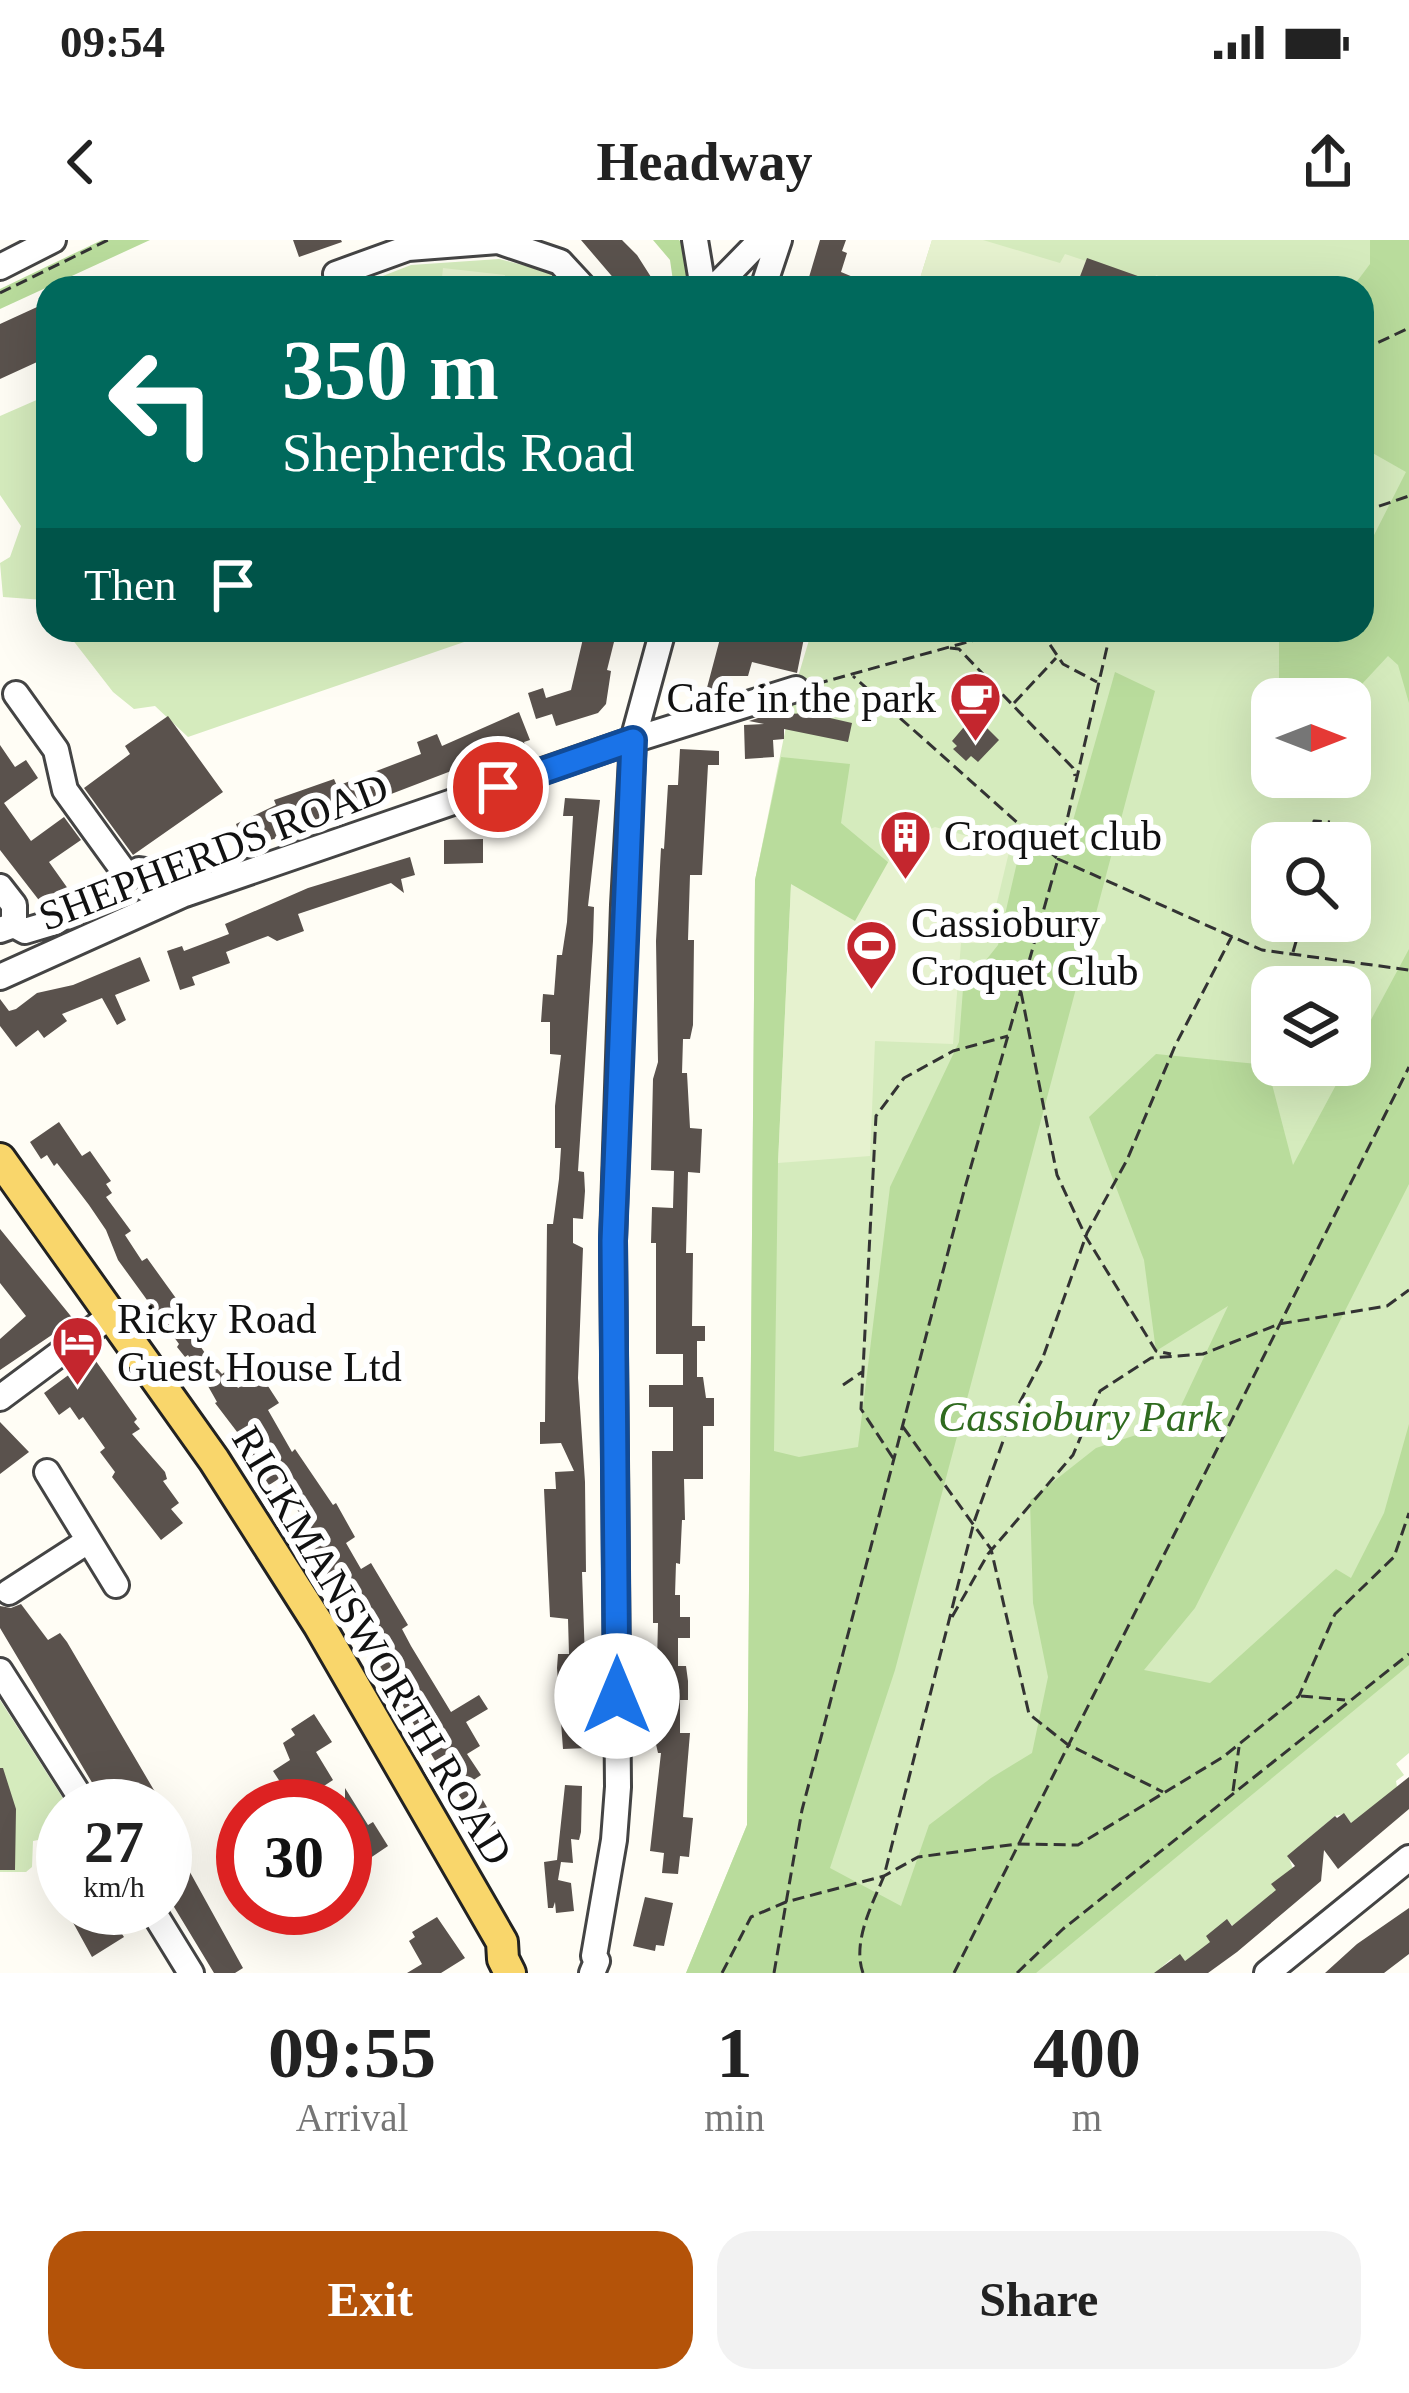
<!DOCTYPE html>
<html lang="en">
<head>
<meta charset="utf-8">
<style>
  :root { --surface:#fff; --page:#f2f2f2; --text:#222; --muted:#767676; --accent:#b45309 }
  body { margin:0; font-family:"Times New Roman",serif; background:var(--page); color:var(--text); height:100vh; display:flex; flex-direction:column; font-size:45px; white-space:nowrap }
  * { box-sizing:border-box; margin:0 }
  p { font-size:39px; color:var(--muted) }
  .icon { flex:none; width:66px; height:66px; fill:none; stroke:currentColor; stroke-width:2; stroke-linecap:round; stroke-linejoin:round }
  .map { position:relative; height:1733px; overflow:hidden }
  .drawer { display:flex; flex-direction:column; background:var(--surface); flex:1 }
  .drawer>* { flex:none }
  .hud { position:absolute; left:36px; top:36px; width:1338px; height:366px; border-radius:36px; box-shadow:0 12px 48px #0002; background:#00695c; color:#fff; overflow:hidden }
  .needle { width:78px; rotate:90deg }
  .tools { position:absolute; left:1251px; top:438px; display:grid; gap:24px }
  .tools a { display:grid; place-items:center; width:120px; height:120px; border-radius:24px; background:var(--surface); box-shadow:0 12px 48px #0002; font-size:60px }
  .speed { position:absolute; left:36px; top:1539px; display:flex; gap:24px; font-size:60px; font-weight:700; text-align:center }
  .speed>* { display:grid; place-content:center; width:156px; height:156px; border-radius:50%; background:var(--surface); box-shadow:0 12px 48px #0002; line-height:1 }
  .speed small { font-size:30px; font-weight:400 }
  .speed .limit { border:18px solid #d22; background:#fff; color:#111 }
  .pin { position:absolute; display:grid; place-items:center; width:102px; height:102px; color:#fff; margin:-51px; border:6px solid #fff; border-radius:50%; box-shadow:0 3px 12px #0007 }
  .me { position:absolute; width:132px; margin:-66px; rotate:0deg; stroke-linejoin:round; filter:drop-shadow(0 0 9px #0008) }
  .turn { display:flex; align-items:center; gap:42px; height:252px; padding:0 48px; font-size:54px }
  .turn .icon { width:156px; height:156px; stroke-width:2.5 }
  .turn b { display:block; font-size:84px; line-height:102px }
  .then { display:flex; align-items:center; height:114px; padding:0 48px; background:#0003; gap:24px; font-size:45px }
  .eta { display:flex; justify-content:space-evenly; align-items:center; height:204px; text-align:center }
  .eta b { font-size:72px; font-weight:700; line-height:84px }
  .cta { display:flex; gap:24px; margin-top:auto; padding:24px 48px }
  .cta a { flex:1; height:138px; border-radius:36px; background:var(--accent); color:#fff; font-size:48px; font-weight:700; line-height:138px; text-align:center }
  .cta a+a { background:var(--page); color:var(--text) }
  .status { display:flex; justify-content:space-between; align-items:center; height:84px; padding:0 60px; background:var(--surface); direction:ltr }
  .status svg { height:33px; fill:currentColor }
  header { display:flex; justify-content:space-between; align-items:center; height:156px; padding:0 48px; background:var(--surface); font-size:54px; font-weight:700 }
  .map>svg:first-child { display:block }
  .green { fill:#d5ebbd; fill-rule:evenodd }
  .forest { fill:#b9dc9c }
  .pitch { fill:#e6f2cf }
  .building { fill:#5a524d }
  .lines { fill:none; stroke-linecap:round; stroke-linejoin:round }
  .minor-casing { stroke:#444; stroke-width:30 }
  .major-casing { stroke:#222; stroke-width:36 }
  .path { stroke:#333; stroke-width:3; stroke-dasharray:12 6; stroke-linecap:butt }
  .minor { stroke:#fff; stroke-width:24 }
  .major { stroke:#f9d66b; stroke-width:30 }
  .route-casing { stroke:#114b97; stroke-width:30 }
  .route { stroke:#1a73e8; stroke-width:21 }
  .labels { text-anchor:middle; stroke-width:12; stroke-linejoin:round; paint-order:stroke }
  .poi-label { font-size:42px; fill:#111; stroke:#fff; text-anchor:start }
  .street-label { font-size:42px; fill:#111; stroke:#fff }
  .park-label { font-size:42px; font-style:italic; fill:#2f6b1f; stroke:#fff }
</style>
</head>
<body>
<div class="status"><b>09:54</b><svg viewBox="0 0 49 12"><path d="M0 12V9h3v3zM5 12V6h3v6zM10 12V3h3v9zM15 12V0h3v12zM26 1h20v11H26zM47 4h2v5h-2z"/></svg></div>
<header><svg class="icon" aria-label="back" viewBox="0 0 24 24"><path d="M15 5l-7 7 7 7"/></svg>Headway<svg class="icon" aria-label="share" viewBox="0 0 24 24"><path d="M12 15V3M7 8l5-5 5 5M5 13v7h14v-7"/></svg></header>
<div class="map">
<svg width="1409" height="1733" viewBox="0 0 1409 1733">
  <rect width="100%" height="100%" fill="#fffdf5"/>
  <!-- green -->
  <path class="green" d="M932,0H1409V1513L1396,1524L1404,1535L1396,1541L1397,1547L1353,1585L1344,1574L1335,1576L1288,1616L1294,1631L1272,1644L1280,1655L1260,1663L1233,1686L1227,1680L1211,1703L1185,1721L1171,1719L1162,1727L1164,1733H686L747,1585L755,640L792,457L812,390H1362V48H917ZM1272,459H1350V537H1272ZM1272,603H1350V681H1272ZM1272,747H1350V825H1272Z
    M499,19L553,33L566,48H352L411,25Z
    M48,155V367L44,360L3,357L0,323L10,317L21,286L0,255V176Z
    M65,390H499L188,497L155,466L134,469L113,452Z
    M0,1460L68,1566H63V1595L33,1601L32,1627L26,1632H0Z"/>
  <!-- forest -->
  <path class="forest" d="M102,0H150L0,69V49Z
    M653,0H679L690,11L697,48H674L670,20Z
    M1370,0H1409V463L1398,425L1388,416L1348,459H1304L1279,448V390H1362V309L1369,305L1406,232L1362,207V48H1352L1370,24Z
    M1115,432L1155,451L895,1430L830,1628L901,1666L929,1585L991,1538L1032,1513L1048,1437L1033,1363L1030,1260L1096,1208L1173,1183L1228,1066L1156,1111L1144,1020L1089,877L1156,814L1267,825L1293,925L1409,709V944L1195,1368L1144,1430L1210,1443L1336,1329L1351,1338L1384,1273L1409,1184V1425L1036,1733H686L747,1585L755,640L781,517L850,524L841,583L889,623L855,682L791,645L778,923L774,1211L799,1217L858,1207L890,947L959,802L963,749L998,705L1018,618L1065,609Z"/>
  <!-- pitch -->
  <path class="pitch" d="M932,0H983L1060,23L1065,14L1152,43L1156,35L1195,48H917Z
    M443,28L505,35L504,48H441Z
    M935,587L1010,608L987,703H961L953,804L875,801L870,916L778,923L791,644L855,681L900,601Z"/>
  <!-- building -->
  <path class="building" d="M293,0H341L342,2L299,17Z
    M581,0H622L637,15L658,48H622Z
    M820,0H846L842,11L847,13L841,32L853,37L849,48L807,44Z
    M1087,18L1166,46V48H1105L1079,39Z
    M48,62V117L0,139V84Z
    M585,390H617L607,430L611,431L606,464L598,473L556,486L552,474L536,479L528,453L543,448L546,458L571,450Z
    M734,390L805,393L797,433L752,422L748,436H722V455L704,459L722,391L733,394Z
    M519,472L530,500L524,502L526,508L461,531L459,528L245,610L236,584L276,565L274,560L334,539L337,546L421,514L417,502L437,494L442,506Z
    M808,473L852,483L848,502L784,489V499L773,500L774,517L745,519L744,485L764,484L749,481L767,475Z
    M974,475L999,500L978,522L971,516L966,521L953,509L957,506L952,501Z
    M168,476L223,552L133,615L84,548L130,514L125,506Z
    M0,505L15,527L26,520L38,538L4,563L31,601L64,577L81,600L49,622L71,653L45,668L0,610Z
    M680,509L719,511V525H708L702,635H690L688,700H694L693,785L690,799H683L682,833H687L690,888L702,889L700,933L688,932L686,1013H693L692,1086H705V1101H697V1137H703L706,1158H714V1186H703V1239H684L685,1280H682L680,1324L676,1323L675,1355H680V1377H690V1398H678V1426H686L688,1441V1460H680V1493H690L683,1577L693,1578L689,1617L680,1616L678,1634L662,1633L664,1613L650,1611L661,1513H658L655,1500L658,1383H653L652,1211H673V1167H649V1145H683V1114H656V1003H651L652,967L673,968L674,931L651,930L653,839L658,822L656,701L661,608L664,609L668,545H678Z
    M565,558L600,560L588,666L594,667L593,701L578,931L584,932L585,951L583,979L573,978V1003L583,1008L578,1138L585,1242L586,1332H582L588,1508L563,1509L557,1428L558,1414H569L568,1379L550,1377L544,1249H556L555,1232L574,1231L561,1203L540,1204V1182H545L547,984H553L559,939L561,908H555V866L561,815L550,814V782H541L543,754L554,755L557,715H562L567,682L573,576H563Z
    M483,599V623L444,624V600Z
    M410,617L415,635L401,639L404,653L391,643L298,674L304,691L277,701L268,696L226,712L230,723L192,737L195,745L180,750L167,711L182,706L184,711L229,694L225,684L308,648Z
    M140,717L150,741L115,755L126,780L117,785L102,758L62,774L67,781L44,798L38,790L16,807L0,786V759L9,771L16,769L37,753L73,745Z
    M59,882L82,916L90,911L111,941L106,944L112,953L106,957L131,991L125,995L142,1021L147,1018L183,1068L177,1073L212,1123L222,1134L226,1131L238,1148L254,1138L266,1143L279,1163L268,1170L292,1212L295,1209L333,1265L336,1263L355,1297L346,1303L361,1329L371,1323L408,1385L402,1389L411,1406L451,1472L479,1455L488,1469L466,1482L480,1506L467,1514L481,1535L472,1541L496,1583L479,1594L462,1566L465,1564L434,1519L317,1318L314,1308L317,1306L305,1281L277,1240L269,1245L242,1204L244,1201L215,1163L217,1162L204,1139L188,1115L185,1117L177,1107L179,1104L118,1020L106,990L89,965L57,923L54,926L47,915L41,919L30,902Z
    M0,989L74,1080L0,1130V1099L26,1076L0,1043Z
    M93,1117L137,1179L134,1182L140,1189L132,1194L165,1232L167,1239L163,1241L179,1263L171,1269L183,1283L161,1300L112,1237L115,1232L100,1212L105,1208L83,1177L79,1180L70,1167L59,1175L44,1153Z
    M0,1182L29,1212L0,1234Z
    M21,1364L48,1400L60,1393L67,1402L158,1557L142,1566H106L0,1388V1366L11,1368Z
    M314,1474L332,1502L316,1512L333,1540L295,1565L273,1531L290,1520L283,1503L295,1495L291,1489Z
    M0,1528H3L16,1569L15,1630H0Z
    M1409,1537V1569L1338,1629L1324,1610L1321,1641L1237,1712L1208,1733H1154L1180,1714L1185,1721L1210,1702L1206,1696L1227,1679L1232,1686L1276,1650L1271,1644L1295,1626L1287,1616L1335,1576L1337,1578L1344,1573L1351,1583Z
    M565,1545L582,1546L581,1592L579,1600L571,1599L573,1623L561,1622L558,1640L571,1643L574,1671L556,1673L555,1662L553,1668H548L544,1622L557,1620Z
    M345,1548L368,1585L373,1582L388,1606L351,1631L345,1622Z
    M165,1587L243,1728L235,1733H214L165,1652Z
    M645,1657L673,1663L664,1706L656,1705L655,1711L633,1706Z
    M65,1668H105L124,1697L92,1717Z
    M1409,1668V1714L1384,1733H1325L1357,1704Z
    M437,1677L465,1718L441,1733H407L422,1724L409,1701L415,1697L412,1692Z"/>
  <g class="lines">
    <defs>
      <path id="minor" d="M695,0L703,48
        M0,27L53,0
        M336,34L408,8L498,1L560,22L584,48
        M721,48V41L761,0
        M763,48L779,0
        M16,454L56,510L65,550L128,637
        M0,647L14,665V685L0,690
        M14,685L25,691L55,682L139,630L173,635L182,655
        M0,737L182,655L633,500L796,449
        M0,1158L113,1074
        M47,1232L116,1345
        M9,1352L88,1301
        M0,1431L86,1566
        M151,1668L191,1733
        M592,1733L597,1721L594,1716L614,1600L618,1547L613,1001L624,665L633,500L663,390
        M1267,1733L1409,1618"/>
      <path id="major" d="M0,919L214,1220L319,1385L502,1702L503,1719L510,1733"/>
    </defs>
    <!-- minor casing -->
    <use href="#minor" class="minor-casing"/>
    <!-- major casing -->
    <use href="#major" class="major-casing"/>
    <!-- path -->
    <path class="path" d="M1054,48L1055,43L1071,48
      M0,53L108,0
      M1362,110L1409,88
      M1362,272L1409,256
      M1040,390L1063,424L1097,442
      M1111,390L1058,619L1262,710L1409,730
      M950,408L959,409L1073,528L1075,536
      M816,444L1011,390
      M1014,463L1056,418
      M1311,603L1314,581L1330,582
      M1293,712L1302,681
      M1021,752L1057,935L1086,997L1156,1111L1171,1114
      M843,1145L862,1132
      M903,1187L991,1309L1029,1474L1067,1504L1163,1552
      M893,1218L861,1169L876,876L904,838L953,811L1008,796
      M952,1377L988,1314L1073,1215L1100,1151L1151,1118L1203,1114L1279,1084L1387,1066L1409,1050
      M1301,1456L1345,1460
      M1233,1551L1239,1507
      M722,1733L751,1677L786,1662L884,1636L918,1617L1017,1604L1078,1605L1223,1517L1299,1456L1335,1374L1394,1317L1409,1273
      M774,1733L802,1570L964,951L1058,619L853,436
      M863,1733C852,1702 872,1665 884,1636L974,1282L1011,1179L1042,1120L1087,993L1127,920L1175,806L1232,696
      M954,1733L1409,827
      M1017,1733L1063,1689L1409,1414"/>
    <!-- minor -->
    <use href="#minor" class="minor"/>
    <!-- major -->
    <use href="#major" class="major"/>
  </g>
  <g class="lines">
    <defs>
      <path id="route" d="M498,547L633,500L613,1001L617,1456"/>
    </defs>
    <!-- route casing -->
    <use href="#route" class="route-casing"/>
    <!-- route -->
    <use href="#route" class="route"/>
  </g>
  <!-- icons -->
  <defs>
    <symbol id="cafe-pin" viewBox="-11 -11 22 30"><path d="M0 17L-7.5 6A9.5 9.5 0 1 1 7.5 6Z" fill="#c4262e" stroke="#fff"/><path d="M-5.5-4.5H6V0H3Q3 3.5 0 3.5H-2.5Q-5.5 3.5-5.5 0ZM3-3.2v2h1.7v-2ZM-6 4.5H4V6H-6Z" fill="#fff"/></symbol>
    <symbol id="building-pin" viewBox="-11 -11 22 30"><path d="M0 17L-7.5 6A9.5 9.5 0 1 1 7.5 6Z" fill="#c4262e" stroke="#fff"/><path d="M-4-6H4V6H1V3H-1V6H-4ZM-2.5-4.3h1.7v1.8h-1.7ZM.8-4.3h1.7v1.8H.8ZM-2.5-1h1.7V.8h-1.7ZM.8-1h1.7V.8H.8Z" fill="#fff"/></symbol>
    <symbol id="stadium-pin" viewBox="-11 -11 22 30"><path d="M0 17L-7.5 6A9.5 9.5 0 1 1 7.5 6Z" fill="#c4262e" stroke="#fff"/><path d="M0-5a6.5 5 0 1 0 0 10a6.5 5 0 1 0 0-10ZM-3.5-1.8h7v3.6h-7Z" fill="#fff"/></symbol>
    <symbol id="hotel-pin" viewBox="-11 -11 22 30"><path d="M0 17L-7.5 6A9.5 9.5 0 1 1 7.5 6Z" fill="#c4262e" stroke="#fff"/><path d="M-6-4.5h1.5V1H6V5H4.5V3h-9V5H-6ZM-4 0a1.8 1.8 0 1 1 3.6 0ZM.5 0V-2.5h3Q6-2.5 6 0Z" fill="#fff"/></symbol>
  </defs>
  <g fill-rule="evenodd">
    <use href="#cafe-pin" x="946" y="428" width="59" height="81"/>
    <use href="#building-pin" x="876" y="566" width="59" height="81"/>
    <use href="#stadium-pin" x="842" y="676" width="59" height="81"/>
    <use href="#hotel-pin" x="48" y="1072" width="59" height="81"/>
  </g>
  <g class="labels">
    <!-- poi labels -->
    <g class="poi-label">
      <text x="936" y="472" text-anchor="end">Cafe in the park</text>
      <text x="944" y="610">Croquet club</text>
      <text x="911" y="697">Cassiobury<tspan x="911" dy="48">Croquet Club</tspan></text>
      <text x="117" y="1093">Ricky Road<tspan x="117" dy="48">Guest House Ltd</tspan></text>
    </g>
    <!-- street labels -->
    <g class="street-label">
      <text transform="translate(213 611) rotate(-21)" y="15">SHEPHERDS ROAD</text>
      <text transform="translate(373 1405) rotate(59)" y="15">RICKMANSWORTH ROAD</text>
    </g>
    <!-- park labels -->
    <g class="park-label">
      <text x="1080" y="1191">Cassiobury Park</text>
    </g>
  </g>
</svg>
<div class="tools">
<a><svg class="needle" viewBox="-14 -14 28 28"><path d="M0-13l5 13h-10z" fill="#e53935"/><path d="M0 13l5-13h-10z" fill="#767676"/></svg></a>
<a><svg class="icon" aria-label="search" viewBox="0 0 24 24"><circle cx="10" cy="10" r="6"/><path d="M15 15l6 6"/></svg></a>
<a><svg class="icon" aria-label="layers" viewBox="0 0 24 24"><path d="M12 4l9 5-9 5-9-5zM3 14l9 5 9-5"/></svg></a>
</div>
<div class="speed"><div>27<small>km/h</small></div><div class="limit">30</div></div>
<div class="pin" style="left:498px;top:547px;background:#d93025"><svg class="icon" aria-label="arrive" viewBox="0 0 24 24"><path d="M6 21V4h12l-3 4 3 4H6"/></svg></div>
<svg class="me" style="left:617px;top:1456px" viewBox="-20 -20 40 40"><circle r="19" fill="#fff"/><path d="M0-13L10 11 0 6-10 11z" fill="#1a73e8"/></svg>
<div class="hud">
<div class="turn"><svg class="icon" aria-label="left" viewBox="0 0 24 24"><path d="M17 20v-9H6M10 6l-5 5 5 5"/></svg><div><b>350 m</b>Shepherds Road</div></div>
<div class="then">Then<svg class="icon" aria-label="arrive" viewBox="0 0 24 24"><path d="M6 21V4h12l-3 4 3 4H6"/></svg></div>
</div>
</div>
<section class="drawer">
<div class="eta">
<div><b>09:55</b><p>Arrival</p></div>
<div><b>1</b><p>min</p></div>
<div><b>400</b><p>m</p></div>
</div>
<div class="cta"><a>Exit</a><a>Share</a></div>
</section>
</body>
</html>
